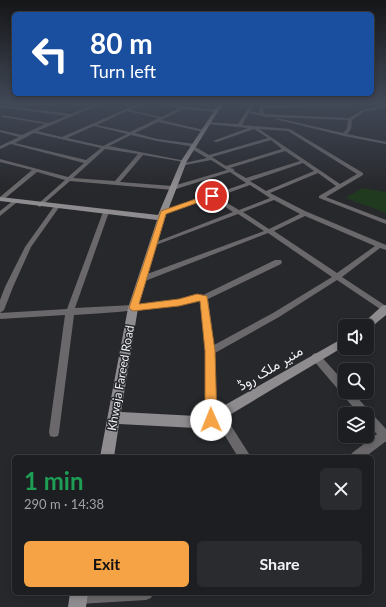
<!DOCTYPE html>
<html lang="en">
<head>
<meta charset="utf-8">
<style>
  :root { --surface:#1d1e21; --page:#2a2b2e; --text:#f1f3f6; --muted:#a0a2a5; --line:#3b3c3f; --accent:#f5a345 }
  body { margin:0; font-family:Lato,Vazirmatn,sans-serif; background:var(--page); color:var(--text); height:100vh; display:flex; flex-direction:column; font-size:15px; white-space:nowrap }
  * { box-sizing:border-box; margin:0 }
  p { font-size:13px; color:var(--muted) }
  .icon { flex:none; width:22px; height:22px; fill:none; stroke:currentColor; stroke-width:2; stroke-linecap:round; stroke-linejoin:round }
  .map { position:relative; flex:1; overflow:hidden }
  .sheet { position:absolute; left:12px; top:455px; width:362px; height:140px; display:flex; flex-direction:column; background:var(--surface); border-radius:6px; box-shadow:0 2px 6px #0003,0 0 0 1px var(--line) }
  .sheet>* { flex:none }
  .guide { position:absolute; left:12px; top:12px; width:362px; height:84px; border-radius:6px; box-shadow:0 2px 6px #0003,0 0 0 1px var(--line); background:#1a4fa0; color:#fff; overflow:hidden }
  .fabs { position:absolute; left:338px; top:319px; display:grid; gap:8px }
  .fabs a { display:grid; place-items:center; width:36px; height:36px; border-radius:6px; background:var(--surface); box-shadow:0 2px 6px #0003,0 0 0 1px var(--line); font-size:20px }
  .pin { position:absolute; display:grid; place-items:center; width:34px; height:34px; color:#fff; margin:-17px; border:2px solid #fff; border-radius:50%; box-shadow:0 1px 4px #0007 }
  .me { position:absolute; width:44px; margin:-22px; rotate:359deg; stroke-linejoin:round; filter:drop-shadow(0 0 3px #0008) }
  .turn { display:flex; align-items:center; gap:14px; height:84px; padding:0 12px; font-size:18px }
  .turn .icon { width:52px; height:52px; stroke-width:2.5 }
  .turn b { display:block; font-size:28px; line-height:34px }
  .round { display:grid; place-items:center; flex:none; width:42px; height:42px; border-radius:6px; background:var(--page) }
  .headline { display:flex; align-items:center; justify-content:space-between; height:68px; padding:0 12px }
  h1 { font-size:24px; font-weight:700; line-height:30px; color:#1e9e55 }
  .primary-button { display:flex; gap:8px; margin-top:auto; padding:8px 12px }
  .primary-button a { flex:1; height:46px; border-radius:6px; background:var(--accent); color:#111; font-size:16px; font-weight:700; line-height:46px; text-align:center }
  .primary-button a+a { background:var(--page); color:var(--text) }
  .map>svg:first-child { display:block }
  .green { fill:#203a1f }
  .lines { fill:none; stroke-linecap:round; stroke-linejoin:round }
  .street { fill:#6a686a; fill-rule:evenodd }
  .secondary { fill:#8f8c8f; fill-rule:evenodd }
  .route { fill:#f5a345; stroke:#9f6a2d }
  .labels { text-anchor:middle; stroke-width:3; stroke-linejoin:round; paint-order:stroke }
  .street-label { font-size:12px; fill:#f2f3f5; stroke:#27282c }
  .near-street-label { font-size:14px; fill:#f2f3f5; stroke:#27282c }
</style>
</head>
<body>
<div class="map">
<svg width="386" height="607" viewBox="0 0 386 607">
  <rect width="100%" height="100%" fill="#27282c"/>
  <!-- green -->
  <path class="green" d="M362,188L386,192V213L346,198Z"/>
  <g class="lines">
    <!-- street -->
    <path class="street" d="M69,102L93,105L101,102H106L37,131L62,137L142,102H147L130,110L162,117L179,108L147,102L217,110L216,112L184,109L161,120L204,130V132L158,122L135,133L157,139L195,144L194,146L209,155L268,138L254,129L217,142L213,141L248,128L208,124L207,122L238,124L252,102H256L250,111L260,113L259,107L261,106L350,104L351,106L263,108L264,114L349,118L362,110L386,105V107L364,112L352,120L351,129L347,134L386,142V144L344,136L275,119L277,118L343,133L347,129L348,120L266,117L249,113L242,125L290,129L363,173V175L326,197L386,220V224L319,198V196L336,186L318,173L270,193L305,211L386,245V250L380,248L342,277L386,306V313L337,280L279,317L215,353L216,412L219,411L223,413L251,457H238L216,421L215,424L211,425L207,424L206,420L205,351L200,300C194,299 175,305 167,306C136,311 105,313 74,315L59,432L58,436L54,437L50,436L49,432L65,315L0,319V300L5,287L25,247L55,205L60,206L31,247L13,287L4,310L0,313L67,309L103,212L106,210L109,212L75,308L133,305L179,299L197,294L203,295L275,260H281L282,262L281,264L208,299L214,345L273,313L332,277L268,233L145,281H139L138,279L139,277L264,231L238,214L156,245L154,246L151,244L233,212L212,198L165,214L163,215L160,213L246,183L230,172L173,190L70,181L40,207L38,206V204L65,180L37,172L3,200H0V197L32,170L0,162V159L68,177L84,163L11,144L0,149V146L19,137L0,132V130L22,135L45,124L2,117L1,115L49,123L66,116L0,107V105L71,114L90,106ZM127,111L159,118L130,132L97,125ZM94,126L127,134L103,146L67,138ZM259,129L288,131L357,174L340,184ZM34,133L101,148L86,160L15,143ZM131,135L157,141L190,146V148L207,158L180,164V166L211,160L227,170L173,186L120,182L143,155L184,162L186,161L109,146ZM271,140L282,149L226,166L212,157ZM105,149L138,154L115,181L73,178ZM285,151L300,161L246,178L234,171V169L230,168ZM303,163L314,171L266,191L250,181ZM250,185L270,198L239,210L217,197ZM274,200L300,214L269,229L243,212ZM305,216L375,246L337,273L274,231Z
      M14,200L16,201V203L0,216V211Z
      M316,353L319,354L345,383V392H352L386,429V442H385L365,457H350L352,453L377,434L367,424V414H359L313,360L311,357L313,354Z
      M73,593H153L151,598L146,600L79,604L74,602L72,597Z"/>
    <!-- secondary -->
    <path class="secondary" d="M220,102H224L187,161L165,218L138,308L121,412L196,416L209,414L345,337V346L211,426L196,428L119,424L114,457H100L128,308L157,220L0,201V197L158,215L181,161Z
      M386,305V315L369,329H367V326H360L382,306Z
      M70,593H88L86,607H68Z"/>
  </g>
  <!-- sky -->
  <linearGradient id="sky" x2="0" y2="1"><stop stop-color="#151618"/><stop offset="0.55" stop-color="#414856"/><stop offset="1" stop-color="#414856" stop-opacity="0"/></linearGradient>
  <rect width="386" height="187" fill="url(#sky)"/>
  <!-- route -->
  <path class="route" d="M210,194L216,196L166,214L139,304L179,299L197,294L207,296L215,351L217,420L215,424L211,425L206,424L205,420V351L200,301L179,306L133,311L129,308L161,211Z"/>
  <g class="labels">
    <!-- street labels -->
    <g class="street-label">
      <text transform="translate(121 378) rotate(-80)" y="4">Khwaja Fareed Road</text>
    </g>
    <!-- near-street labels -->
    <g class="near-street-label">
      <text transform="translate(270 368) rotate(-31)" y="5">منیر ملک روڈ</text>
    </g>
  </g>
</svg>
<div class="fabs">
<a><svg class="icon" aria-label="sound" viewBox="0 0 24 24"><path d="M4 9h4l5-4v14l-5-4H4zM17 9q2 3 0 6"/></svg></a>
<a><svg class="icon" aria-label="search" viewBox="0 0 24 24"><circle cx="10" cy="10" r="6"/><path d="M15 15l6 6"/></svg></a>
<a><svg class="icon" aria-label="layers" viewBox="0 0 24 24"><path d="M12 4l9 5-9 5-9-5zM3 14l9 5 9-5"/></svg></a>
</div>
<div class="pin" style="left:212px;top:196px;background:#d93025"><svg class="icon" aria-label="arrive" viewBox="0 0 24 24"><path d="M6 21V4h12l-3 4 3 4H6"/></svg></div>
<svg class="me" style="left:211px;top:420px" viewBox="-20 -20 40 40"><circle r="19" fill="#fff"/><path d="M0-13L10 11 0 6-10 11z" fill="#f5a345"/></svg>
<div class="guide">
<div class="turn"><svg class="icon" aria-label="left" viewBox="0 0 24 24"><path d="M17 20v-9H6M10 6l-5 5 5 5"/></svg><div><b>80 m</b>Turn left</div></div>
</div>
<section class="sheet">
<div class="headline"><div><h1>1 min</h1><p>290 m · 14:38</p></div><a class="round"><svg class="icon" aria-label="close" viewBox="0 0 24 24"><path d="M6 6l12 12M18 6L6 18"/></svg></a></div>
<div class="primary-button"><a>Exit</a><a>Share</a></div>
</section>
</div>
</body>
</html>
